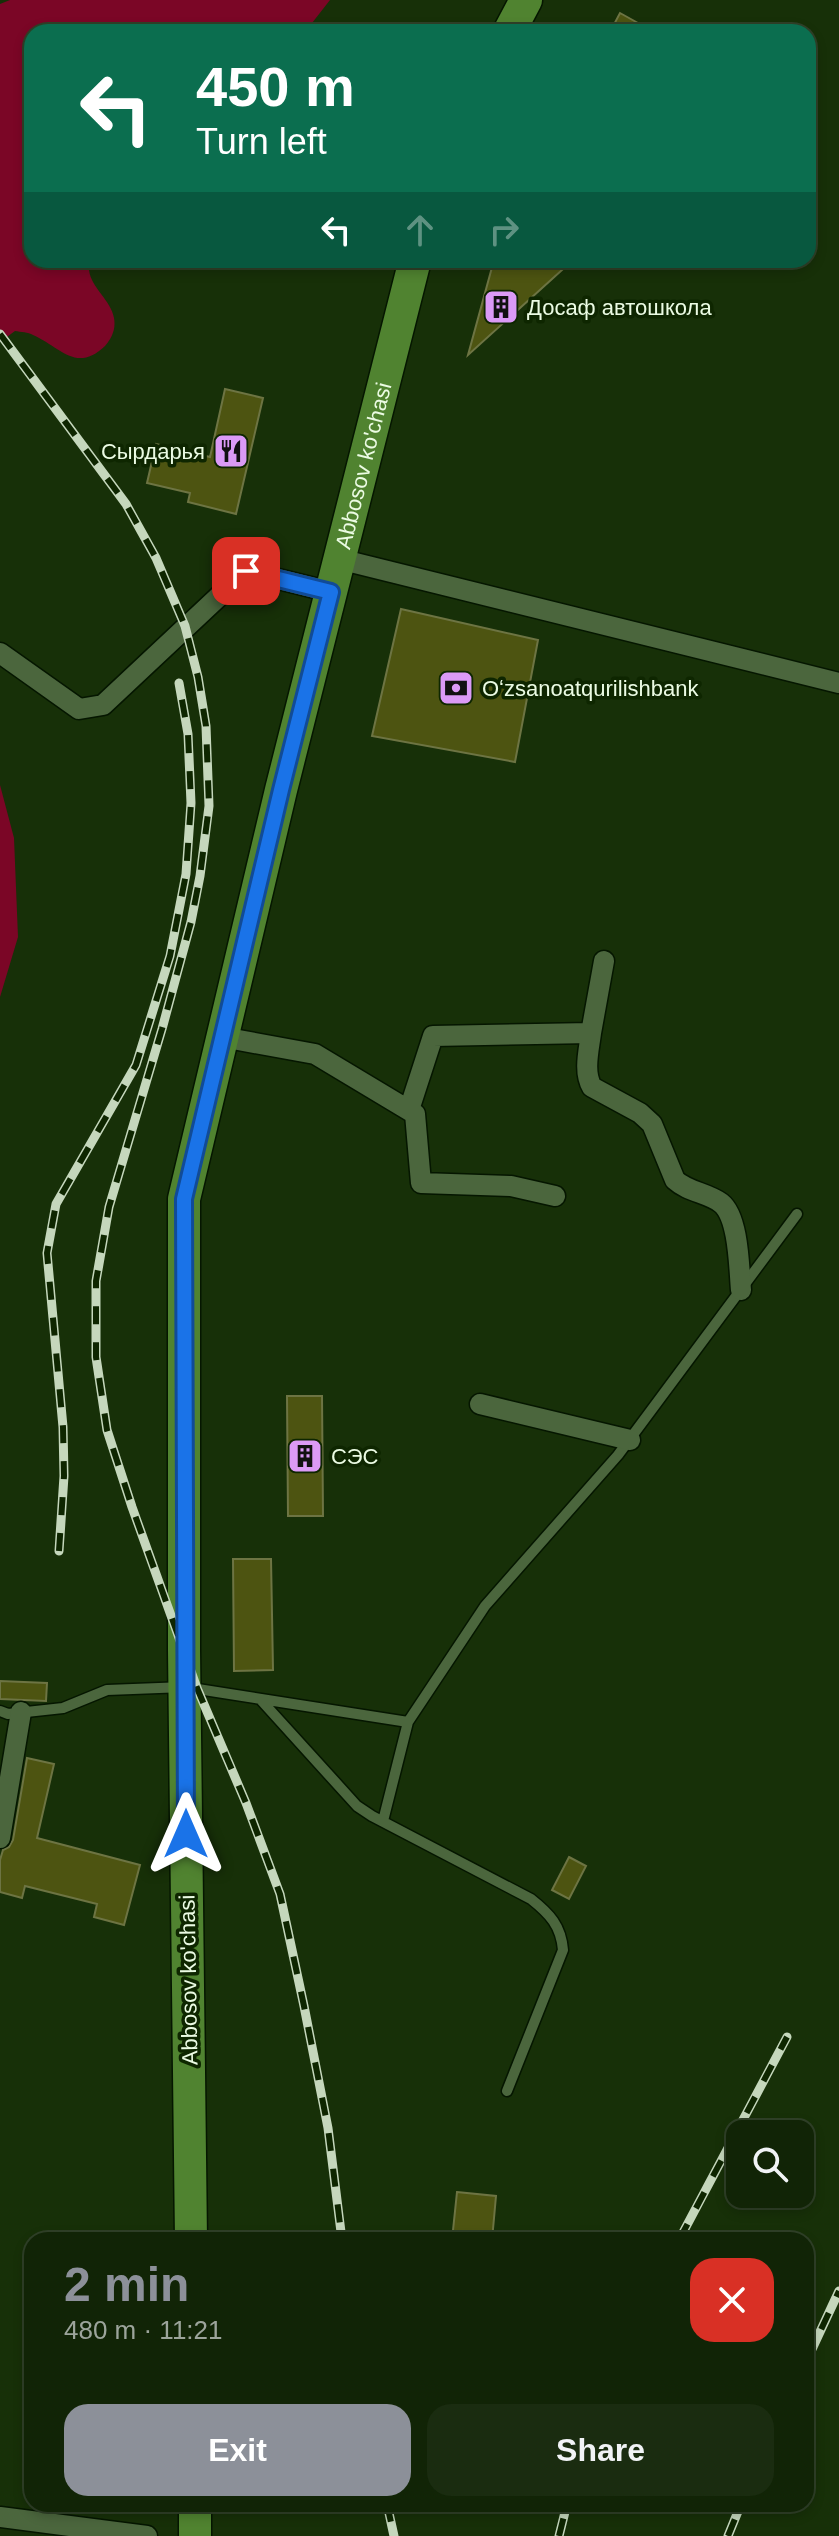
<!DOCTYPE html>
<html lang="en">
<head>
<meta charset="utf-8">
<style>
  :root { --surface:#112406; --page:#1a2c10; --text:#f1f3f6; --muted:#9ca49b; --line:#304128; --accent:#8c9099 }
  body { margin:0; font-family:Arial,sans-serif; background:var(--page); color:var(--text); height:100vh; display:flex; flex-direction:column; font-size:30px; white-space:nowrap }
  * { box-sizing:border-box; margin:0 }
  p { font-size:26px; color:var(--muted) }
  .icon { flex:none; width:44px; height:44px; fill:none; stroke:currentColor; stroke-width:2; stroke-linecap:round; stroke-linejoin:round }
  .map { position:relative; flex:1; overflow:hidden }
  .details { position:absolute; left:24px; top:2232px; width:790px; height:280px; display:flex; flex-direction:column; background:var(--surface); border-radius:24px; box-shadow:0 4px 12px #0003,0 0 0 2px var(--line) }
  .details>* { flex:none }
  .banner { position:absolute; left:24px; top:24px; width:792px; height:244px; border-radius:24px; box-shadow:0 4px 12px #0003,0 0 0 2px var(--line); background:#0b6e4f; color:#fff; overflow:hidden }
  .tools { position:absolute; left:726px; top:2120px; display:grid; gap:16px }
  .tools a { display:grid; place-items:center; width:88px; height:88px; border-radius:16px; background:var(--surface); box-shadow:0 4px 12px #0003,0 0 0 2px var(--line); font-size:40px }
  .pin { position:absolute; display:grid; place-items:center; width:68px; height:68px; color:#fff; margin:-34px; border-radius:16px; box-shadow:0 4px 12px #0006 }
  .me { position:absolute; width:88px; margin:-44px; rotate:0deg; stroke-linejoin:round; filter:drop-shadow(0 0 6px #0008) }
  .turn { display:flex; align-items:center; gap:28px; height:168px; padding:0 40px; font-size:36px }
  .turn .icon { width:104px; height:104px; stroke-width:2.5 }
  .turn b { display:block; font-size:56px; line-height:68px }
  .lanes { display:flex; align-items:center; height:76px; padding:0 40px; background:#0003; justify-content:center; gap:40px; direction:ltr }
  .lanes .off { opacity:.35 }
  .round { display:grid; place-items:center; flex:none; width:84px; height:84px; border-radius:24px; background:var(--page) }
  .head { display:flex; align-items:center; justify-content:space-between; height:136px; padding:0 40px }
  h1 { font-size:48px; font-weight:800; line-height:60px; color:var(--accent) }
  .primary-button { display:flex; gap:16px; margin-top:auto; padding:16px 40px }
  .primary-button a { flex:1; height:92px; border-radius:24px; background:var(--accent); color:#fff; font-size:32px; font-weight:800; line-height:92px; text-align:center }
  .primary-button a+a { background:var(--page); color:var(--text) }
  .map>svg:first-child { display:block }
  .water { fill:#7b0626 }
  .building { fill:#4d5411; stroke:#6d7443; stroke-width:2 }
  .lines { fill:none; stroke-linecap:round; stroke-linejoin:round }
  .lane-casing { stroke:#051600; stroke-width:13 }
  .street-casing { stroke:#051600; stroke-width:23 }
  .primary-casing { stroke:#051600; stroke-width:35 }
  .lane { stroke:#4b663d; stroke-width:10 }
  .street { stroke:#4b663d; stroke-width:20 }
  .primary { stroke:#508330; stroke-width:32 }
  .rail-casing { stroke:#c5d7bc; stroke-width:9 }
  .rail { stroke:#0e2600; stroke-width:6; stroke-dasharray:18; stroke-linecap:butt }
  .route-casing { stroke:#114b97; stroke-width:20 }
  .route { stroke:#1a73e8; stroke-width:14 }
  .labels { text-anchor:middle; stroke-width:7; stroke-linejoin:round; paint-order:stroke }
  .poi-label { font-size:22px; fill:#ebfbe3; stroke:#0e2600; text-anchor:start }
  .street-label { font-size:22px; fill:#ebfbe3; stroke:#0e2600 }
</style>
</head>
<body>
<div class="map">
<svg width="839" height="2536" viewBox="0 0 839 2536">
  <rect width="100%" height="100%" fill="#173008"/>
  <!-- water -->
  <path class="water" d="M10,0H330L305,32H32V260H168L158,267L119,261L93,264L89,270C91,288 111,300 114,318C116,329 112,338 105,346C76,374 59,346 33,335C28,332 21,332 15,331L0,342V4Z
    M0,785L14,838L18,937L0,997Z"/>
  <!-- building -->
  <path class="building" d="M620,13L654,32H610Z
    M494,260H573L468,355Z
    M225,389L263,398L236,514L188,502L190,493L147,483L156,444L210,457Z
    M401,609L538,640L515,762L372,736Z
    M287,1396H322L323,1516H288Z
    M233,1559H271L273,1670L234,1671Z
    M0,1681L47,1683L46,1701L0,1699Z
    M27,1758L54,1764L37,1838L140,1865L124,1925L94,1917L97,1904L25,1886L22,1898L0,1892V1860L3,1850L9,1847L13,1840Z
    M569,1857L586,1866L569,1899L552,1890Z
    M457,2192L496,2196L492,2240H452Z"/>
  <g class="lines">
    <defs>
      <path id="lane" d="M260,1699L357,1806L372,1816L531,1899C550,1914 561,1926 563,1950L507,2091
        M0,1711L8,1714L63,1708L107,1690L185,1687L408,1722
        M383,1821L408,1722L485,1606L618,1455L797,1214"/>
      <path id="street" d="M339,559L839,683
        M0,653L79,709L103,705L246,571L331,592
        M591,1033C589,1050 583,1072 592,1087L640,1113L652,1124L675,1180C688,1192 708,1193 721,1203C739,1217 739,1269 741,1290
        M222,1037L315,1054L415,1114L421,1183L511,1186L555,1196
        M409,1110L433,1036L591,1033L604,961
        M480,1404L630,1440
        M0,1838L21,1712
        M0,2517L147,2536"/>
      <g id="primary">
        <path d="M509,32L526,0"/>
        <path id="s1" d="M191,2240L184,1650V1199L281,790L415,260"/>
        <path d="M195,2504V2536"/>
      </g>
    </defs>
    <!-- lane casing -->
    <use href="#lane" class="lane-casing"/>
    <!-- street casing -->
    <use href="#street" class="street-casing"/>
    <!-- primary casing -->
    <use href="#primary" class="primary-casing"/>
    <!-- lane -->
    <use href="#lane" class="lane"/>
    <!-- street -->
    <use href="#street" class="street"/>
    <!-- primary -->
    <use href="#primary" class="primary"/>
    <defs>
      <path id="rail" d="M0,334L126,504L156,558L185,626L198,677L206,726L209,806L200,876L191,922L162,1029L109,1207L96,1281V1357L107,1430L132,1507L197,1688L246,1803L280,1894L304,2006L328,2128L342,2240
        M59,1551L64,1476L63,1427L47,1253L56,1204L136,1065L170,956L186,874L191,803L188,734L179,683
        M679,2240L787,2037
        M806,2362L839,2291
        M387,2504L394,2536
        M559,2536L567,2504
        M728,2536L741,2504"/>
    </defs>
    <!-- rail casing -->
    <use href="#rail" class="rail-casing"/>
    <!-- rail -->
    <use href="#rail" class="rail"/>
  </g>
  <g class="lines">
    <defs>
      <path id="route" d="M186,1834L184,1199L281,790L331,592L246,571"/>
    </defs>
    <!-- route casing -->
    <use href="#route" class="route-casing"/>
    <!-- route -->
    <use href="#route" class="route"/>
  </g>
  <!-- icons -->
  <defs>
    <symbol id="building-square" viewBox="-11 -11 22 22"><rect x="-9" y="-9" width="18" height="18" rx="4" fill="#db9af6" stroke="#0e2600"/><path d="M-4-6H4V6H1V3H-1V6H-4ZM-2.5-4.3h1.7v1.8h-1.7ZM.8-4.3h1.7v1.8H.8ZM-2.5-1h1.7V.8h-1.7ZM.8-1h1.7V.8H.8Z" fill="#111"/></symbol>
    <symbol id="restaurant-square" viewBox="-11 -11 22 22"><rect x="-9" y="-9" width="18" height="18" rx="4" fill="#db9af6" stroke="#0e2600"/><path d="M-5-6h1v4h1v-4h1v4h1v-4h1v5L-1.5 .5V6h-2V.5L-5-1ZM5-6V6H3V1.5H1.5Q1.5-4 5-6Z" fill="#111"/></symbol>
    <symbol id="bank-square" viewBox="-11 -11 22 22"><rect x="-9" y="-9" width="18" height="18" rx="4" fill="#db9af6" stroke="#0e2600"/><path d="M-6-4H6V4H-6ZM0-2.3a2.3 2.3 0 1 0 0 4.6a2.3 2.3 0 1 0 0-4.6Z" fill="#111"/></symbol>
  </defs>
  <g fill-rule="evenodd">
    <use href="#building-square" x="481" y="287" width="40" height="40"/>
    <use href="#restaurant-square" x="211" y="431" width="40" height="40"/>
    <use href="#bank-square" x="436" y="668" width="40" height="40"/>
    <use href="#building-square" x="285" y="1436" width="40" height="40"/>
  </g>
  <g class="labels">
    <!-- poi labels -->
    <g class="poi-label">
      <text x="527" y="315">Досаф автошкола</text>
      <text x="205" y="459" text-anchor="end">Сырдарья</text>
      <text x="482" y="696">Oʻzsanoatqurilishbank</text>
      <text x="331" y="1464">СЭС</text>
    </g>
    <!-- street labels -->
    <g class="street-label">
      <text dy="8" stroke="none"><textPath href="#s1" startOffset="1796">Abbosov ko'chasi</textPath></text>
      <text transform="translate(188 1980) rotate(-91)" y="8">Abbosov ko'chasi</text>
    </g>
  </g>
</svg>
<div class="tools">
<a><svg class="icon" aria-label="search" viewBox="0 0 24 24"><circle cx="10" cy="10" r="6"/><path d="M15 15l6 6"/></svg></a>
</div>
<div class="pin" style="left:246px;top:571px;background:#d93025"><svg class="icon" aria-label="arrive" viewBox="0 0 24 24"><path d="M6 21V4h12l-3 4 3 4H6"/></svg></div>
<svg class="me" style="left:186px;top:1834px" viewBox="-20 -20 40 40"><path d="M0-17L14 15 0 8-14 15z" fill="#1a73e8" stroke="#fff" stroke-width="4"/></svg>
<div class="banner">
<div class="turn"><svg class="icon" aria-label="left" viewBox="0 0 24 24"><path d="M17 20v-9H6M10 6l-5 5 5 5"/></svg><div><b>450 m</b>Turn left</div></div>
<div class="lanes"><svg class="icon" aria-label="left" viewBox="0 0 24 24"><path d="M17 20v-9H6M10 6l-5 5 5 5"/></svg><svg class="icon off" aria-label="ahead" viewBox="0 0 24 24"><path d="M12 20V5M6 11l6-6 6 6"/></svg><svg class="icon off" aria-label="right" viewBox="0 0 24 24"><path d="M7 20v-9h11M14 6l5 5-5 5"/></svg></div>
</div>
<section class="details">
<div class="head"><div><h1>2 min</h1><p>480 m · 11:21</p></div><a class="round" style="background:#d93025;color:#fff"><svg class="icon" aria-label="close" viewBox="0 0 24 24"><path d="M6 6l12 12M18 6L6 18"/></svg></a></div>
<div class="primary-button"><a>Exit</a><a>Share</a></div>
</section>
</div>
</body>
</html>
